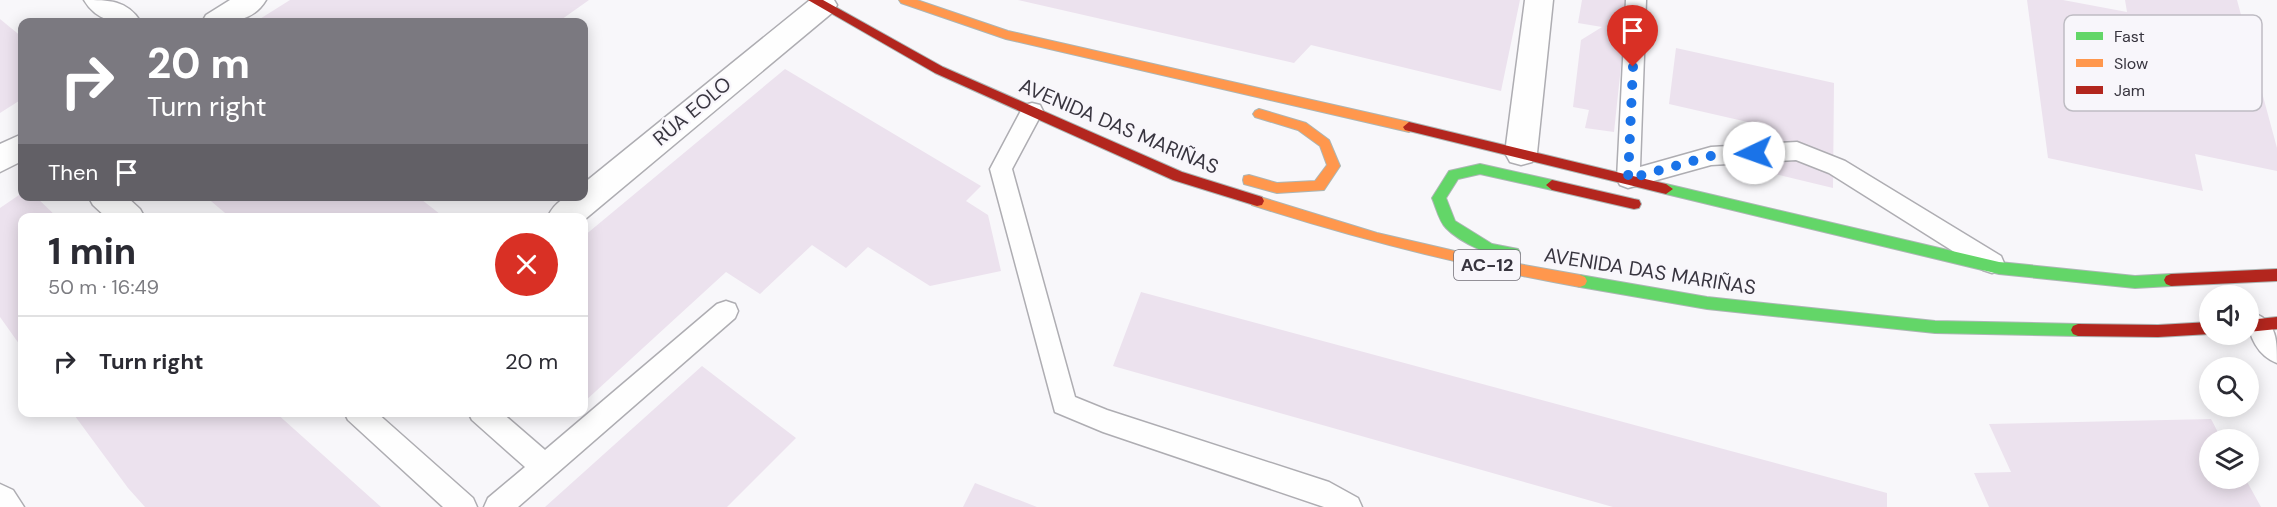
<!DOCTYPE html>
<html lang="en">
<head>
<meta charset="utf-8">
<style>
  :root { --surface:#fff; --page:#f7f7f7; --text:#2b2b33; --muted:#7c7c81; --line:#e1e1e2 }
  body { margin:0; font-family:"DM Sans",sans-serif; background:var(--page); color:var(--text); height:100vh; display:flex; flex-direction:column; font-size:22px; white-space:nowrap }
  * { box-sizing:border-box; margin:0 }
  p { font-size:20px; color:var(--muted) }
  .icon { flex:none; width:33px; height:33px; fill:none; stroke:currentColor; stroke-width:2; stroke-linecap:round; stroke-linejoin:round }
  .map { position:relative; flex:1; overflow:hidden }
  .panel { position:absolute; left:18px; top:213px; width:570px; height:204px; display:flex; flex-direction:column; background:var(--surface); border-radius:12px; box-shadow:0 3px 15px #0003 }
  .panel>* { flex:none }
  .hud { position:absolute; left:18px; top:18px; width:570px; height:183px; border-radius:12px; box-shadow:0 3px 15px #0003; background:#7b7980; color:#fff; overflow:hidden }
  .buttons { position:absolute; left:2199px; top:285px; display:grid; gap:12px }
  .buttons a { display:grid; place-items:center; width:60px; height:60px; border-radius:50%; background:var(--surface); box-shadow:0 3px 15px #0003; font-size:30px }
  .pin { position:absolute; display:grid; place-items:center; width:51px; height:51px; color:#fff; margin:-62px -26px; border-radius:50% 50% 50% 0; rotate:-45deg; box-shadow:0 0 6px #0007 }
  .pin .icon { rotate:45deg }
  .me { position:absolute; width:66px; margin:-33px; rotate:267deg; stroke-linejoin:round; filter:drop-shadow(0 0 4px #0008) }
  .turn { display:flex; align-items:center; gap:21px; height:126px; padding:0 30px; font-size:27px }
  .turn .icon { width:78px; height:78px; stroke-width:2.5 }
  .turn b { display:block; font-size:42px; line-height:51px }
  .then { display:flex; align-items:center; height:57px; padding:0 30px; background:#0003; gap:12px; font-size:22px }
  .round { display:grid; place-items:center; flex:none; width:63px; height:63px; border-radius:32px; background:var(--page) }
  .overview { display:flex; align-items:center; justify-content:space-between; height:102px; padding:0 30px }
  h1 { font-size:36px; font-weight:800; line-height:45px }
  ul { padding:0; list-style:none }
  li { display:flex; align-items:center; gap:18px; height:90px; padding:0 30px; border-top:2px solid var(--line) }
  li div { flex:1 }
  li b { display:block; font-size:22px }
  li em { font-style:normal }
  .map>svg:first-child { display:block }
  .building { fill:#ece2ee }
  .lines { fill:none; stroke-linecap:round; stroke-linejoin:round }
  .lane-casing { stroke:#aeadb2; stroke-width:3 }
  .street-casing { stroke:#aeadb2; stroke-width:3 }
  .fast-casing { stroke:#acb6b4; stroke-width:2 }
  .slow-casing { stroke:#acb6b4; stroke-width:2 }
  .jam-casing { stroke:#acb6b4; stroke-width:2 }
  .lane { fill:#fefefe; fill-rule:evenodd }
  .street { fill:#fefefe; fill-rule:evenodd }
  .fast { fill:#63d668; fill-rule:evenodd }
  .slow { fill:#ff974d; fill-rule:evenodd }
  .jam { fill:#b3261e; fill-rule:evenodd }
  .route { stroke:#1a73e8; stroke-width:10; stroke-dasharray:0 18 }
  .labels { text-anchor:middle; stroke-width:4.5; stroke-linejoin:round; paint-order:stroke }
  .shield { fill:#f8f6fb; stroke:#726f77; stroke-width:1.5 }
  .shield-label { font-size:18px; font-weight:bold; fill:#38353f }
  .street-label { font-size:20px; fill:#38353f; stroke:#f8f6fb }
  .key { fill:#f8f6fb; stroke:#bebcc3; stroke-width:1.5 }
  .key-label { font-size:16px; fill:#38353f }
</style>
</head>
<body>
<div class="map">
<svg width="2277" height="507" viewBox="0 0 2277 507">
  <rect width="100%" height="100%" fill="#f8f7fa"/>
  <!-- building -->
  <path class="building" d="M290,0H589L558,22H255Z
    M1018,0H1520L1501,91L1311,45L1294,63Z
    M1582,0H1628L1614,132L1585,128L1589,110L1573,107L1581,40L1602,27L1578,23Z
    M2027,0H2063L2127,12L2125,0H2237L2277,148V171L2195,154L2203,191L2048,158Z
    M0,19L22,37V99L0,113Z
    M1676,48L1834,83L1833,188L1763,171L1765,126L1669,104Z
    M785,69L981,186L966,201L988,215L1001,271L930,286L868,247L846,268L812,245L760,294L726,272L584,402V236Z
    M22,193V196H35L58,218H22V348L0,317V208Z
    M205,196H417L445,218H231Z
    M1141,292L1887,493V507H1613L1113,366Z
    M702,366L796,438L727,507H545Z
    M72,412H275L381,507H145L128,488Z
    M2211,419L2222,440H2210V478H2245L2261,507H1989L1974,473L2011,472L1989,424Z
    M975,483L1037,507H963Z"/>
  <g class="lines">
    <defs>
      <path id="lane" d="M1626,0H1646L1640,167L1711,147L1797,142L1845,161L2001,256L2004,263L2001,270L1992,273L1983,270L1829,173L1796,160L1711,165L1628,188L1620,185L1617,179Z
        M1032,103L1040,105L1043,111L1012,169L1075,397L1107,410L1329,482L1358,498L1362,507H1324L1103,432L1055,412L990,169L1024,105Z
        M726,301L735,304L738,311L735,318L518,507H484L488,498L525,467L472,420L468,412H501L545,450L717,304Z
        M2256,314C2277,323 2277,341 2277,363C2258,356 2248,336 2248,317Z
        M344,412H376L473,498L477,507H443L348,420Z"/>
      <path id="street" d="M84,0C109,0 127,0 141,22C118,24 97,22 84,0Z
        M230,0H266C252,24 226,22 202,22L206,15Z
        M810,0H834L837,5L833,12L584,220V218H547C556,200 565,196 584,196V183Z
        M1525,0H1553L1537,153L1532,162L1521,165L1510,162L1505,153Z
        M22,134V161L0,172V144Z
        M88,196H126L140,209L145,218H107L93,205Z
        M0,484L13,490L24,507H0Z"/>
      <path id="fast" d="M1480,164L1552,180L1558,185L1552,190L1480,174L1458,179L1446,198L1455,221L1492,244L1518,249L1520,253L1518,257C1500,263 1458,241 1446,228C1439,221 1436,207 1432,198L1449,171Z
        M1666,184L1999,262L2135,276L2171,274L2176,276L2178,280L2176,284L2171,286L2135,288L1999,274L1666,194L1659,189Z
        M1580,275L1707,297L1935,321L2078,324L2083,326L2085,330L2083,334L2078,336L1935,333L1707,309L1580,287L1575,285L1573,281L1575,277Z"/>
      <path id="slow" d="M899,0H917L1008,31L1409,122L1415,127L1409,132L1006,39L901,3Z
        M1259,109L1306,123L1329,140L1340,166L1324,190L1277,193L1244,184L1243,180L1244,176L1249,175L1277,183L1315,181L1327,165L1320,146L1298,130L1255,117L1253,114L1255,111Z
        M1257,196L1377,233L1485,258L1580,275L1585,277L1587,281L1585,285L1580,287C1468,267 1361,240 1252,205L1250,201L1252,197Z"/>
      <path id="jam" d="M808,0H823L943,67L1182,172L1262,197L1264,201L1262,205L1257,206L1173,180L935,73Z
        M1409,122L1666,184L1673,189L1666,194L1405,130L1403,127Z
        M1552,180L1634,199L1639,200L1641,204L1639,208L1634,209L1552,190L1546,185Z
        M2277,269V281L2171,286L2166,284L2164,280L2166,276L2171,274Z
        M2277,317V329L2248,332V320Z
        M2210,322V334L2158,337L2078,336L2073,334L2071,330L2073,326L2078,324L2158,325Z"/>
    </defs>
    <!-- lane casing -->
    <use href="#lane" class="lane-casing"/>
    <!-- street casing -->
    <use href="#street" class="street-casing"/>
    <!-- fast casing -->
    <use href="#fast" class="fast-casing"/>
    <!-- slow casing -->
    <use href="#slow" class="slow-casing"/>
    <!-- jam casing -->
    <use href="#jam" class="jam-casing"/>
    <!-- lane -->
    <use href="#lane" class="lane"/>
    <!-- street -->
    <use href="#street" class="street"/>
    <!-- fast -->
    <use href="#fast" class="fast"/>
    <!-- slow -->
    <use href="#slow" class="slow"/>
    <!-- jam -->
    <use href="#jam" class="jam"/>
  </g>
  <g class="lines">
    <!-- route -->
    <path class="route" d="M1633,67L1628,179L1711,156L1754,153"/>
  </g>
  <g class="labels">
    <!-- shield labels -->
    <rect class="shield" x="1454" y="250" width="66" height="30" rx="4.5"/>
    <g class="shield-label">
      <text x="1487" y="271">AC-12</text>
    </g>
    <!-- street labels -->
    <g class="street-label">
      <text transform="translate(692 111) rotate(-40)" y="7">RÚA EOLO</text>
      <text transform="translate(1119 126) rotate(23)" y="7">AVENIDA DAS MARIÑAS</text>
      <text transform="translate(1650 271) rotate(9)" y="7">AVENIDA DAS MARIÑAS</text>
    </g>
  </g>
  <!-- legend -->
  <rect x="2064" y="15" width="198" height="96" rx="9" class="key"/>
  <rect x="2076" y="32" width="27" height="8" fill="#63d668"/>
  <rect x="2076" y="59" width="27" height="8" fill="#ff974d"/>
  <rect x="2076" y="86" width="27" height="8" fill="#b3261e"/>
  <g class="key-label">
    <text x="2114" y="42">Fast</text>
    <text x="2114" y="69">Slow</text>
    <text x="2114" y="96">Jam</text>
  </g>
</svg>
<div class="buttons">
<a><svg class="icon" aria-label="sound" viewBox="0 0 24 24"><path d="M4 9h4l5-4v14l-5-4H4zM17 9q2 3 0 6"/></svg></a>
<a><svg class="icon" aria-label="search" viewBox="0 0 24 24"><circle cx="10" cy="10" r="6"/><path d="M15 15l6 6"/></svg></a>
<a><svg class="icon" aria-label="layers" viewBox="0 0 24 24"><path d="M12 4l9 5-9 5-9-5zM3 14l9 5 9-5"/></svg></a>
</div>
<div class="pin" style="left:1633px;top:67px;background:#d93025"><svg class="icon" aria-label="arrive" viewBox="0 0 24 24"><path d="M6 21V4h12l-3 4 3 4H6"/></svg></div>
<svg class="me" style="left:1754px;top:153px" viewBox="-20 -20 40 40"><circle r="19" fill="#fff"/><path d="M0-13L10 11 0 6-10 11z" fill="#1a73e8"/></svg>
<div class="hud">
<div class="turn"><svg class="icon" aria-label="right" viewBox="0 0 24 24"><path d="M7 20v-9h11M14 6l5 5-5 5"/></svg><div><b>20 m</b>Turn right</div></div>
<div class="then">Then<svg class="icon" aria-label="arrive" viewBox="0 0 24 24"><path d="M6 21V4h12l-3 4 3 4H6"/></svg></div>
</div>
<section class="panel">
<div class="overview"><div><h1>1 min</h1><p>50 m · 16:49</p></div><a class="round" style="background:#d93025;color:#fff"><svg class="icon" aria-label="close" viewBox="0 0 24 24"><path d="M6 6l12 12M18 6L6 18"/></svg></a></div>
<ul>
<li><svg class="icon" aria-label="right" viewBox="0 0 24 24"><path d="M7 20v-9h11M14 6l5 5-5 5"/></svg><div><b>Turn right</b></div><em>20 m</em></li>
</ul>
</section>
</div>
</body>
</html>
